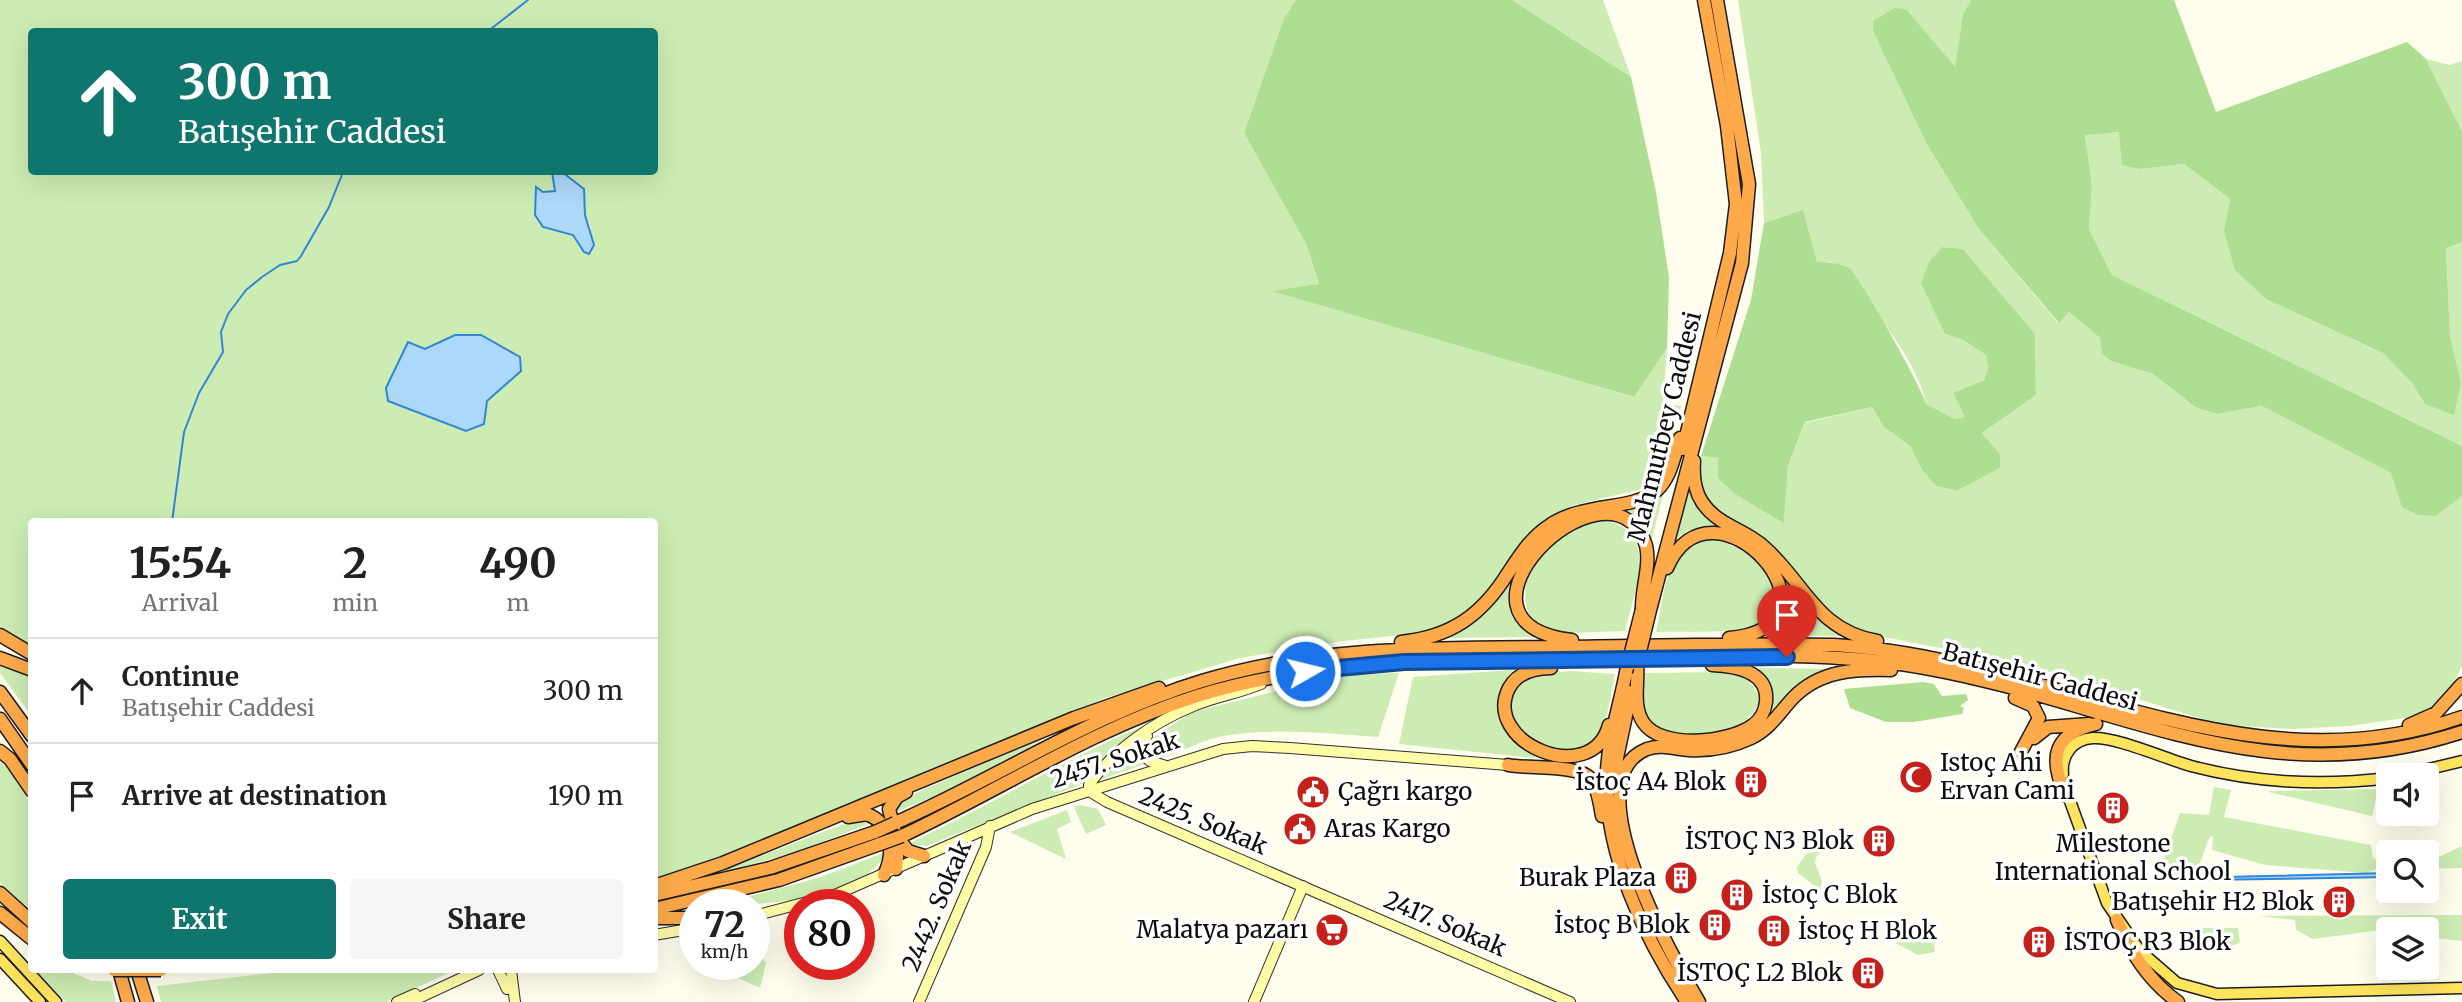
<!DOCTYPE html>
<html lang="en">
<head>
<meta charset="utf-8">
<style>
  :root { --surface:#fff; --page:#f6f6f6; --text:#202124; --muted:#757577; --line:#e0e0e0; --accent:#0f766e }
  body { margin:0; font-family:Merriweather,serif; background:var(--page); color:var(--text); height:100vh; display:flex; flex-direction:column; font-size:26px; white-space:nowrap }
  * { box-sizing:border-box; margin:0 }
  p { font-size:23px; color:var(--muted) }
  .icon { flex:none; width:38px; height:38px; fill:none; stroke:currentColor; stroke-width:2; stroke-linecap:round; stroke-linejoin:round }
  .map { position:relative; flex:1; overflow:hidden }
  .side { position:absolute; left:28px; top:518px; width:630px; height:455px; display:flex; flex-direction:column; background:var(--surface); border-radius:7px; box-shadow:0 7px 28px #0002 }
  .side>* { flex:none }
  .hud { position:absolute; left:28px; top:28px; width:630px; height:147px; border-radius:7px; box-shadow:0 7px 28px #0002; background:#0f766e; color:#fff; overflow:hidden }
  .buttons { position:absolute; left:2376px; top:763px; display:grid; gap:14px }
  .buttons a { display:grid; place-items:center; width:63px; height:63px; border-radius:7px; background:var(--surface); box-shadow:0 7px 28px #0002; font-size:35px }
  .speed { position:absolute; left:679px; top:889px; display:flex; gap:14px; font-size:35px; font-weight:700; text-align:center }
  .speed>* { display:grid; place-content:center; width:91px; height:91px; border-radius:50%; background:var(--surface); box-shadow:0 7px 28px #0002; line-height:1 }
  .speed small { font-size:18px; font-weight:400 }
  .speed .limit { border:10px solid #d22; background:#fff; color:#111 }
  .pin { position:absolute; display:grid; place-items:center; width:60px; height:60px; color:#fff; margin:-72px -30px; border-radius:50% 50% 50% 0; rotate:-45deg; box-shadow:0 0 7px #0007 }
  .pin .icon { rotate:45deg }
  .me { position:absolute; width:77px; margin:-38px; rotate:82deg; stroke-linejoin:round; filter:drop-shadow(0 0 5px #0008) }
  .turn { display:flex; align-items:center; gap:24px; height:147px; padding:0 35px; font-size:32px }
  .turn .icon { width:91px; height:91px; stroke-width:2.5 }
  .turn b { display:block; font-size:49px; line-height:60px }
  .eta { display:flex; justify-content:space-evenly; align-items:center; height:119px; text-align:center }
  .eta b { font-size:42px; font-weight:700; line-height:49px }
  .cta { display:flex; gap:14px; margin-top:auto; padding:14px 35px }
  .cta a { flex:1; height:80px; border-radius:7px; background:var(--accent); color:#fff; font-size:28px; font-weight:700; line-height:80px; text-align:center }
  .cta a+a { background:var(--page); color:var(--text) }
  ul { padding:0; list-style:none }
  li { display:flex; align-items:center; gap:21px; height:105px; padding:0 35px; border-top:2px solid var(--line) }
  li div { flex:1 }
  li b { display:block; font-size:26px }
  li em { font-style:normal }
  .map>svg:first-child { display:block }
  .green { fill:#cdecb3; fill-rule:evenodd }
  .forest { fill:#aede92 }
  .water { fill:#add8fa; stroke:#2f87d6; stroke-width:2 }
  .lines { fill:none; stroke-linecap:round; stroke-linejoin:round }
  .stream { stroke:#2f87d6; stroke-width:2 }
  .secondary-casing { stroke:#2f2f2f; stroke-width:12 }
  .primary-casing { stroke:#1e1e1e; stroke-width:13 }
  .highway-casing { stroke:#1e1e1e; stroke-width:15 }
  .secondary { stroke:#fffca8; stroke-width:10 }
  .primary { stroke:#ffe45d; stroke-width:10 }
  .highway { stroke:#feaa4b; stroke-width:12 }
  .highway-bridge-casing { stroke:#1e1e1e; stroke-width:15; stroke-linecap:butt }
  .highway-bridge { stroke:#feaa4b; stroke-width:12 }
  .route-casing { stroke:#114b97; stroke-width:18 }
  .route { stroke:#1a73e8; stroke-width:12 }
  .labels { text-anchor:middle; stroke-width:7; stroke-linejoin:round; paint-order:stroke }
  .street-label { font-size:24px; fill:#0d0d0d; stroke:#fff }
  .poi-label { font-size:24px; fill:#0d0d0d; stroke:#fff; text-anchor:end }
</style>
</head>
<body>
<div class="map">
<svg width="2462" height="1002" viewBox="0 0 2462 1002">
  <rect width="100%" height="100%" fill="#fffded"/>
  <!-- green -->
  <path class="green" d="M0,0H1296L1284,18L1244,133L1306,244L1319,285L1274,291L1633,397L1667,348L1663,404L1681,406L1666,464L1651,487L1574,505L1536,528L1509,559L1477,605L1450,623L1422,633L1343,641L1240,658L1105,698L680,874L655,880L654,522H32L31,647L0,626ZM32,32H654V172H561L584,189L585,215L591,228L584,252L573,235L556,228L537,188L543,192L555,191L552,172H32ZM481,335L520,357L521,371L487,401L484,424L466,431L388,401L386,388L408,342L425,349Z
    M1512,0H1603L1631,77Z
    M1738,0H1971L1963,14L1955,68L1906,9L1894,8L1874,21L1873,31L1926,143L1979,229L2058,323L2069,312L2100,338L2102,354L2111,361L2153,374L2195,407L2216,414L2262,406L2391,473L2396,486L2436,516L2462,496V666L2450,689L2439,703L2419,716L2349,726L2294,729L2222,725L2023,664L1874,635L1846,626L1818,603L1777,550L1761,535L1719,513L1709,503L1699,479L1701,456L1718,458L1784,523L1788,466L1805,423L1872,407L1884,427L1910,446L1922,470L1936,486L1955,491L2000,468V454L1982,433L2036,395L2035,334L1963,249L1942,247L1929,262L1945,334L1963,340L1986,355L1988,368L1984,380L1953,393L1966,417L1955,419L1926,404C1917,356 1864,298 1832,262L1817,263L1803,211L1764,223L1761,153Z
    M2426,59L2450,65L2462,61V131Z
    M2120,132L2141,169L2184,164L2230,199L2224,231L2266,299L2383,353L2412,383L2425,404L2461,383L2450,335L2446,247L2462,242V446L2112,275L2089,229L2092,185L2085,134Z
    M1687,487H1690L1696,505L1716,526L1687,531L1675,539Z
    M1663,495L1651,542L1633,517L1616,509L1646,505Z
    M1603,520C1662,531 1634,591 1625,631L1566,633L1533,624C1506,572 1555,529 1603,520Z
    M1711,538C1740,546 1778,567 1775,602C1774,610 1767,619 1760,623C1736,635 1683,631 1656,632C1662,607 1664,566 1685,548C1691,542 1703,541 1711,538Z
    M1514,575C1508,603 1510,618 1533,637L1446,638L1481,616Z
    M1786,581C1802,601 1817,623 1839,636L1766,635L1782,618Z
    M0,666L31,676V715L0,673Z
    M1753,668L1826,669L1790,691L1765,721L1771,704Z
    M1511,670L1516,674L1501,706L1545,756L1533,758L1399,744L1413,677Z
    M1571,671L1615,674C1610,695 1609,723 1594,740C1571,765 1514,742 1511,710C1510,704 1514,695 1515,689L1537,674Z
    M1727,672L1749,680L1760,697C1755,743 1647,747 1642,706C1641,696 1644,683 1645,673Z
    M1399,673L1378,737C1331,734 1260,726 1215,738C1196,743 1178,753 1159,759L1147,751L1148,741L1192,712L1208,708L1343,675Z
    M1145,725L1082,784L926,846L908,844C988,806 1064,760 1145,725Z
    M1056,731L975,779L894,813L898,804L914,794Z
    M1133,745L1136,756L1145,764L1098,780Z
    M0,759L11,769L31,804V912L0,883Z
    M2214,787L2231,790L2224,817L2371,845L2373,858L2379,860L2377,869L2366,873L2265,865L2212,850L2213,836L2209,838L2194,880L2157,879L2180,813L2209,815Z
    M2378,789L2372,816L2269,792V791Z
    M1080,805L1098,809L1106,825L1086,834L1074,807Z
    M1067,810L1071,822L1057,829L1066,859L1010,832Z
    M857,819L874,822L796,852L709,876Z
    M1823,844L1826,849L1817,855L1815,862L1822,882L1820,890L1798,873L1797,867L1810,849Z
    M2462,846V868L2427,869V856L2439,857Z
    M886,852C865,900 762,905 718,905L818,878Z
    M2462,915V941L2427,937V929H2389L2313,939L2296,930L2295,920L2259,916Z
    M1910,921V931L1916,939L1933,937L1935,952L1918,955L1894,942L1892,931L1895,926Z
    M2238,928L2240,942C2225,952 2207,947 2193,939L2191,928Z
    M754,946L766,963L760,988L734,976L737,964H754Z
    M35,970H66L92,981H111L116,1002H65Z
    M298,970H455L386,1002H161L157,986Z"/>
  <!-- forest -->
  <path class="forest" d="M1296,0H1512L1631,77L1656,192L1669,278L1667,348L1634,397L1272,291L1319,284L1306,244L1244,133L1284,18Z
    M1971,0H2174L2216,112L2407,42L2426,59L2462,131V242L2446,248L2450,335L2461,383L2454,415L2425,404L2412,383L2383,353L2266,299L2235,270L2224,231L2230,199L2184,164L2141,169L2122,165L2119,132L2085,135L2092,185L2089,229L2112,275L2462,446V496L2436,516L2418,515L2402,507L2391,473L2262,406L2216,414L2195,407L2153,374L2111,361L2102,354L2100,338L2069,312L2059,323L1979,229L1926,143L1873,31V21L1894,8L1906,9L1955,67L1963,14Z
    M1803,210L1817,262C1828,262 1839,263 1849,268C1858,274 1923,389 1926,404L1955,419L1965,417L1953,393L1984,380L1988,368L1986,355L1963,340L1945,334L1921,283L1929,262L1942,247L1963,249L2035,334L2036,395L1982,433L2000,454V468L1956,491L1936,486L1922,470L1910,446L1884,427L1872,407L1805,422L1788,466L1784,523L1735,494L1718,478V458L1701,456L1751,300L1764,223Z
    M1923,682L1934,684L1942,696L1966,694L1968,700L1960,706L1964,708L1962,714L1914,722H1886L1850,708L1844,689Z"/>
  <!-- water -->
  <path class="water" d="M552,172H562L584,189L585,215L594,245L589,254L584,252L573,235L543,227L535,215L536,187L543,192L555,191Z
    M455,335H481L520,357L521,371L487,401L484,424L466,431L388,401L386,388L408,342L425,349Z
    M2209,869L2225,877L2389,873V877L2203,880Z"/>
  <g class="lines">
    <!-- stream -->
    <path class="stream" d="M487,32L528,0
      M172,522L184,432L199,393L223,352L221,332L228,314L246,290L262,277L280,265L297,261L301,256L329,207L343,172"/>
    <defs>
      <path id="secondary" d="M1147,736L1141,744L1140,752L1150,761L1166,766
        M1089,791L1107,802L1570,1002
        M1089,791V785C1112,751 1154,722 1193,706C1215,697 1239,693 1261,684
        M754,916L837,894L1032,809L1223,749L1252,746L1290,748L1508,765
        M654,935L695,928
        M498,970L507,989
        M511,970L515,1002
        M397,1002L415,994
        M410,1002L479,970
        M919,1002L986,847L990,826
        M1254,1002L1303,886"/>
      <path id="primary" d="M2063,774C2061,755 2073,739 2093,738C2117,737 2166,759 2191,766C2255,783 2323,786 2389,778
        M2404,775L2462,761
        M2066,790L2107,903L2140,951L2177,983L2217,994L2462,988
        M0,941L56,1002
        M0,959L40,1002"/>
      <path id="highway" d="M1683,449L1730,253L1736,204L1727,126L1704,0
        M1694,461C1693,475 1694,490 1702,502C1717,525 1744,529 1763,546C1805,582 1815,630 1877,641
        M1667,568C1712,463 1859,626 1729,638
        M1650,610L1742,263L1749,184L1717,0
        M0,635L32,654
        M1572,640C1427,623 1604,449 1644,540C1653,560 1641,588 1642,609
        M1401,642C1451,637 1482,615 1508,573C1520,555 1531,537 1550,525C1584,502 1631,511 1656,491C1671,478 1674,456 1680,438
        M0,658L32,670
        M1637,664C1639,682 1632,705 1643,722C1661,750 1729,743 1753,725C1760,720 1765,711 1766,702C1769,671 1735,666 1712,665
        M1551,668C1534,668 1518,672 1509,688C1481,743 1592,789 1609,725
        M1626,672C1620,705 1608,739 1607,772C1603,851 1644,938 1687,1002
        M0,692L32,736
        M2015,698L2033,706L2039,718L2017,759
        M0,719L32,765
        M2409,725L2436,713L2462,684
        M2034,738L2048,727L2089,724
        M0,751L10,759L32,791
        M1508,765C1527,769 1578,764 1591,779C1598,788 1600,805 1602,816
        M1615,784L1617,758L1631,692
        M2066,796C2049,759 2052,734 2096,724
        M848,817L867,814C892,824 895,853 884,875
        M895,823C999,777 1093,714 1202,681C1320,645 1442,648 1564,647C1654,646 1744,643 1834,645C2049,657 2245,794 2462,717
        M902,836C1000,790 1091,730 1194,697C1327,655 1465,662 1602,659C1709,657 1820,649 1925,668C2116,702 2261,798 2462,732
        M898,838L908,851L924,856
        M896,869L898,845L889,809L897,797L906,792
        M654,886L723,863L1074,718L1159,688
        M0,893L32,922
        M654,895L770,868L875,832
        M654,909L779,880L880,844
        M0,913L32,939
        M754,913L756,915
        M654,918H695
        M2117,920C2130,952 2150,982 2178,1002
        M119,970L128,1002
        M137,970L147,1002
        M1699,1002C1673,959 1571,779 1647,749C1661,744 1675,749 1689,750C1710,751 1732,747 1751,738C1770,729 1779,713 1793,698C1820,670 1855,669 1891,670"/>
    </defs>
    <!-- secondary casing -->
    <use href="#secondary" class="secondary-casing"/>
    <!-- primary casing -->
    <use href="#primary" class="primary-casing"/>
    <!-- highway casing -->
    <use href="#highway" class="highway-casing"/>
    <!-- secondary -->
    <use href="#secondary" class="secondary"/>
    <!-- primary -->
    <use href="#primary" class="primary"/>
    <!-- highway -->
    <use href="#highway" class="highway"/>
    <defs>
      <path id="highway-bridge" d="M1637,664L1650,610
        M1626,672L1642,609
        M875,832L895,823
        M880,844L902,836
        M114,970H161"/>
    </defs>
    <!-- highway-bridge casing -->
    <use href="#highway-bridge" class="highway-bridge-casing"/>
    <!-- highway-bridge -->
    <use href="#highway-bridge" class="highway-bridge"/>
  </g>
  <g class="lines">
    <defs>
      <path id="route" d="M1305,671L1404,662L1787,657"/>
    </defs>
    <!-- route casing -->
    <use href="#route" class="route-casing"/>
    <!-- route -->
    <use href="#route" class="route"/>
  </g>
  <!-- icons -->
  <defs>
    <symbol id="mosque-disc" viewBox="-11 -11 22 22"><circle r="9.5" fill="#c6201b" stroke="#fff"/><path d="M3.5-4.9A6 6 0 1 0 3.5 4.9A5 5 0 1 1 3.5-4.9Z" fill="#fff"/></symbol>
    <symbol id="building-disc" viewBox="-11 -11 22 22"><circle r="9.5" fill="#c6201b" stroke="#fff"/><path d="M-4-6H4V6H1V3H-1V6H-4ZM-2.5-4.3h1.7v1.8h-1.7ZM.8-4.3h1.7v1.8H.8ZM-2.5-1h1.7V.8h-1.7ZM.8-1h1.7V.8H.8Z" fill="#fff"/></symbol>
    <symbol id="civic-disc" viewBox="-11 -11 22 22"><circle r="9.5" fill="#c6201b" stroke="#fff"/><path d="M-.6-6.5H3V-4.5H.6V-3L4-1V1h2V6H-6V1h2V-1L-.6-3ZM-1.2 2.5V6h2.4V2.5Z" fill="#fff"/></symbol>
    <symbol id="supermarket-disc" viewBox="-11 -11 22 22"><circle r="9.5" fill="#c6201b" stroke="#fff"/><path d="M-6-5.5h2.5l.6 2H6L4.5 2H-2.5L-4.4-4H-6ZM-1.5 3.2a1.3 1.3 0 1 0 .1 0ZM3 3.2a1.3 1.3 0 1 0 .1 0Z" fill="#fff"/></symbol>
  </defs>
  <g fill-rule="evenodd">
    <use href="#mosque-disc" x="1897" y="758" width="38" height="38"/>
    <use href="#building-disc" x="1732" y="763" width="38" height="38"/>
    <use href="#civic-disc" x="1294" y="773" width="38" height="38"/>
    <use href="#building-disc" x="2094" y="789" width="38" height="38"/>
    <use href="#civic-disc" x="1281" y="810" width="38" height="38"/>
    <use href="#building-disc" x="1860" y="822" width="38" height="38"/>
    <use href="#building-disc" x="1662" y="859" width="38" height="38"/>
    <use href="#building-disc" x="1718" y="876" width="38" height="38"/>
    <use href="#building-disc" x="2320" y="883" width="38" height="38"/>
    <use href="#building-disc" x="1696" y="906" width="38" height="38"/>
    <use href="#supermarket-disc" x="1313" y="911" width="38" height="38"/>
    <use href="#building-disc" x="1755" y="912" width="38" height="38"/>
    <use href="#building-disc" x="2020" y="923" width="38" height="38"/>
    <use href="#building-disc" x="1849" y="954" width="38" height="38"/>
  </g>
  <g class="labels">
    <!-- street labels -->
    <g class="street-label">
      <text transform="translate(1665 427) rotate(-76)" y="8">Mahmutbey Caddesi</text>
      <text transform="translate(2040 677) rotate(15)" y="8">Batışehir Caddesi</text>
      <text transform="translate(1115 760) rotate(-18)" y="8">2457. Sokak</text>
      <text transform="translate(1203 821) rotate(23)" y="8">2425. Sokak</text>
      <text transform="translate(937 906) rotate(-67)" y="8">2442. Sokak</text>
      <text transform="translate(1445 924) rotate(23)" y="8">2417. Sokak</text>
    </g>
    <!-- poi labels -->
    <g class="poi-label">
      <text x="1940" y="771" text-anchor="start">Istoç Ahi<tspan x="1940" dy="28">Ervan Cami</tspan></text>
      <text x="1726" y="790">İstoç A4 Blok</text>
      <text x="1338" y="800" text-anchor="start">Çağrı kargo</text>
      <text x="1324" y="837" text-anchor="start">Aras Kargo</text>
      <text x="1854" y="849">İSTOÇ N3 Blok</text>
      <text x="2113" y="852" text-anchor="middle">Milestone<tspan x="2113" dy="28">International School</tspan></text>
      <text x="1656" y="886">Burak Plaza</text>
      <text x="1762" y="903" text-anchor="start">İstoç C Blok</text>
      <text x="2314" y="910">Batışehir H2 Blok</text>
      <text x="1690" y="933">İstoç B Blok</text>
      <text x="1308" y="938">Malatya pazarı</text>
      <text x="1798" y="939" text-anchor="start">İstoç H Blok</text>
      <text x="2064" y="950" text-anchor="start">İSTOÇ R3 Blok</text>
      <text x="1843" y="981">İSTOÇ L2 Blok</text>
    </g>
  </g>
</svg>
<div class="buttons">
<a><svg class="icon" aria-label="sound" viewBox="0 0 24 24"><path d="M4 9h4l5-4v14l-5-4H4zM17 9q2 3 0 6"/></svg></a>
<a><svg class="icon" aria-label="search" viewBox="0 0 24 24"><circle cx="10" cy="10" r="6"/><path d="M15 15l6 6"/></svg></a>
<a><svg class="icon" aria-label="layers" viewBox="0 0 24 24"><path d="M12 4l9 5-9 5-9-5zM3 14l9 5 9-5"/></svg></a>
</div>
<div class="speed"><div>72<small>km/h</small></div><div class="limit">80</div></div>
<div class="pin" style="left:1787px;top:657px;background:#d93025"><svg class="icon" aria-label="arrive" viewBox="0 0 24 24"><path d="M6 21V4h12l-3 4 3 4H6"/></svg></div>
<svg class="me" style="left:1305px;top:671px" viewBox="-20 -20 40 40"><circle r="17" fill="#1a73e8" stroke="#fff" stroke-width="3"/><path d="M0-11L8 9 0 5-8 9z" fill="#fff"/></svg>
<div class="hud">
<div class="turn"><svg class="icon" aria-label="ahead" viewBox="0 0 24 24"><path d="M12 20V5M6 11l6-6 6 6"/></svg><div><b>300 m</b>Batışehir Caddesi</div></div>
</div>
<section class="side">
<div class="eta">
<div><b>15:54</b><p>Arrival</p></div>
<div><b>2</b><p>min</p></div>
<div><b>490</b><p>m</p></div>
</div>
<ul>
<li><svg class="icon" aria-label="ahead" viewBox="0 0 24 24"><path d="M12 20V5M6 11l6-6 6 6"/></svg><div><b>Continue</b><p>Batışehir Caddesi</p></div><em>300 m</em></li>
<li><svg class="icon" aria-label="arrive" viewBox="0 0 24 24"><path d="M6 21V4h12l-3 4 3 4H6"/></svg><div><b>Arrive at destination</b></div><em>190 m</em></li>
</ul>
<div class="cta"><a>Exit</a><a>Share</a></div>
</section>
</div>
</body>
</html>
